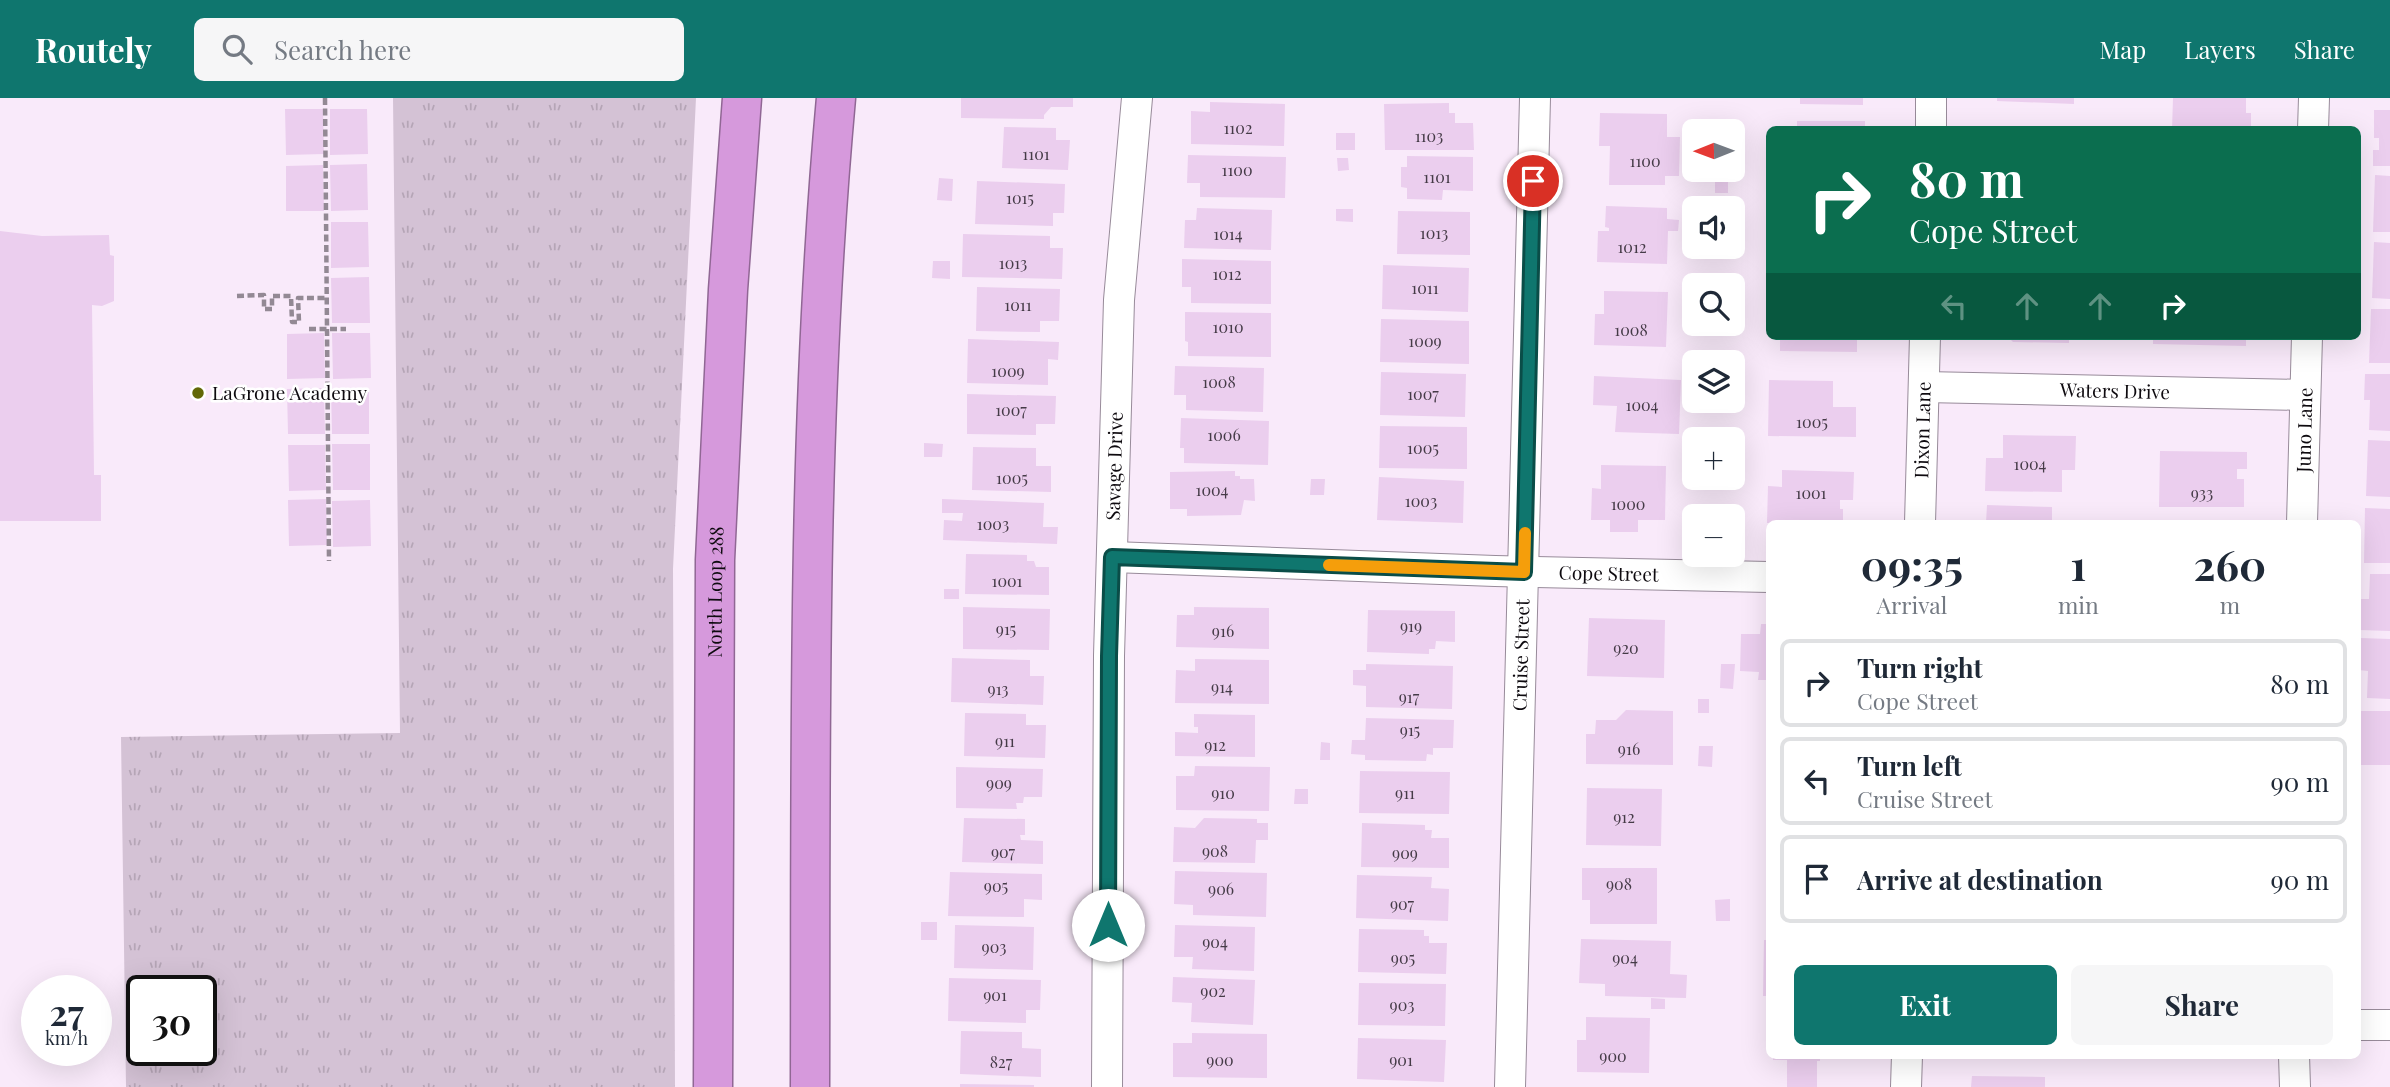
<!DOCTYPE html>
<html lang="en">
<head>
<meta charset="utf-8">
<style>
  :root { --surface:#fff; --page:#f6f6f7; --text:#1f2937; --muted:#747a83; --line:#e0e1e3; --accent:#0f766e }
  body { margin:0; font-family:"Playfair Display",serif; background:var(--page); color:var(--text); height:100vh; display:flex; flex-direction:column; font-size:26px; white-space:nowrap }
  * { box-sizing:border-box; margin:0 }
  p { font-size:23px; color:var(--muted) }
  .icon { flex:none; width:38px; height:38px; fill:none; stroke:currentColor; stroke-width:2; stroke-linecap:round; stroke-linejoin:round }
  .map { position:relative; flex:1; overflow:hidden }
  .drawer { position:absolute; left:1766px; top:422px; width:595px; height:539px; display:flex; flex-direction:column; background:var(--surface); border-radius:10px; box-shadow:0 7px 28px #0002 }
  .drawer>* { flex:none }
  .guide { position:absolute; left:1766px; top:28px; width:595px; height:214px; border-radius:10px; box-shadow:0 7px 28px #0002; background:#0b6e4f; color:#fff; overflow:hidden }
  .needle { width:46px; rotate:269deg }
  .buttons { position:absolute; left:1682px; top:21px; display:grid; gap:14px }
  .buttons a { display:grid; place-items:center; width:63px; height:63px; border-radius:10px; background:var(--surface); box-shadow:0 7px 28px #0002; font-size:35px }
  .speed { position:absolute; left:21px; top:877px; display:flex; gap:14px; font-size:35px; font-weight:700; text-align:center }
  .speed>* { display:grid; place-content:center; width:91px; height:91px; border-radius:50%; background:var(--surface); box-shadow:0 7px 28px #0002; line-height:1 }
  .speed small { font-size:18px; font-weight:400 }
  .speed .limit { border:4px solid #111; border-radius:10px; background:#fff; color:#111 }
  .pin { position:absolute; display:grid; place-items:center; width:60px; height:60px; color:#fff; margin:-30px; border:4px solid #fff; border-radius:50%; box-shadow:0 2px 7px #0007 }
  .me { position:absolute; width:77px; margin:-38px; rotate:0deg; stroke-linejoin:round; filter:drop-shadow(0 0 5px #0008) }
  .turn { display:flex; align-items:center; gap:24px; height:147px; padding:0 28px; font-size:32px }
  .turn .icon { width:91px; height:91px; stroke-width:2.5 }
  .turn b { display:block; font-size:49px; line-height:60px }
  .lanes { display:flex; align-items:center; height:66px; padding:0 28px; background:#0003; justify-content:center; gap:35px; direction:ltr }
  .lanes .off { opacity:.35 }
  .eta { display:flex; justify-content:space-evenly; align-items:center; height:119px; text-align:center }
  .eta b { font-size:42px; font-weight:700; line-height:49px }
  .primary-button { display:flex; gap:14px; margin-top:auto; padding:14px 28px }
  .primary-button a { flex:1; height:80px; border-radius:10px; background:var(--accent); color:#fff; font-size:28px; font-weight:700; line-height:80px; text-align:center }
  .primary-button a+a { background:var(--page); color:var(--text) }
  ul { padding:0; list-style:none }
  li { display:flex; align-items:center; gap:21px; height:88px; margin:0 14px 10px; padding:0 14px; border:4px solid var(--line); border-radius:10px }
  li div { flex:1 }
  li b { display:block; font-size:26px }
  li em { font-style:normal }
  header { display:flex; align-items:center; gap:42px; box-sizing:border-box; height:98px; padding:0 35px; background:var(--accent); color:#fff }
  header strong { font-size:33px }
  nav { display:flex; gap:38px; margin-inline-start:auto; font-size:24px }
  .search { width:490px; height:63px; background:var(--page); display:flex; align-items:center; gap:18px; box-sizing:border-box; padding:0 24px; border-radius:10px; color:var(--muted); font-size:26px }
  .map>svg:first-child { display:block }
  .grass { fill:url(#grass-tufts); fill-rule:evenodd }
  .building { fill:#ebceee }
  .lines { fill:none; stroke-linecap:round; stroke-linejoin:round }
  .street-casing { stroke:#988b9a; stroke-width:32 }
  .highway-casing { stroke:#906794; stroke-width:41 }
  .path { stroke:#938994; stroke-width:4.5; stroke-dasharray:7 3.5; stroke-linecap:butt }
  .street { stroke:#fff; stroke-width:30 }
  .highway { stroke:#d699dc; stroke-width:38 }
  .route-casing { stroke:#0a4d48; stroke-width:18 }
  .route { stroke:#0f766e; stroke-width:12 }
  .slow { stroke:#f59e0b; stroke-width:12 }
  .poi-dot { fill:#626807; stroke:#fff; stroke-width:2.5 }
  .labels { text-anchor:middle; stroke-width:5; stroke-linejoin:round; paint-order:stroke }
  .number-label { font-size:16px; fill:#453b47 }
  .street-label { font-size:19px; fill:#0e0a0f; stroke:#fff }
  .poi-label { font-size:19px; fill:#0e0a0f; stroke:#fff; text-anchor:start }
</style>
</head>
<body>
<header>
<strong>Routely</strong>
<div class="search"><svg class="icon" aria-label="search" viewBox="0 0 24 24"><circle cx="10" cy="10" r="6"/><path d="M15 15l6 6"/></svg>Search here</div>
<nav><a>Map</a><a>Layers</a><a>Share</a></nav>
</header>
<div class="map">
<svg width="2390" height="989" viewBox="0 0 2390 989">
  <defs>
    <pattern id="grass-tufts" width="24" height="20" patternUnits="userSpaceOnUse" patternTransform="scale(1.75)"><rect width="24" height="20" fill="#d4c2d5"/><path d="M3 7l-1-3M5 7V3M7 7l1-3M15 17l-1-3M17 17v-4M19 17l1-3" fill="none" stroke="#b5a5b6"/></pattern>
  </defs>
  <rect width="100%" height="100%" fill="#f9eafa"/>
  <!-- grass -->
  <path class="grass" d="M393,0H696L673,471L675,989H126L121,639L400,635ZM142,892H201V952H142Z"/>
  <!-- building -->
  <path class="building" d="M961,0H1073V9H1051L1044,17V21L961,20Z
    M1800,0H1863V7L1800,6Z
    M1997,0H2074V6L1997,3Z
    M2173,0H2246V15H2251V32H2172Z
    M1210,4L1285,6L1284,48L1191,46V13L1210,14Z
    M1449,5V15H1455V25H1473L1474,52H1385L1384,6Z
    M285,11H323L324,56L286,57Z
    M330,11H367L368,56L330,57Z
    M2374,12H2390V68H2373V52H2379V40H2374Z
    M1600,15L1667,16V39H1680L1679,78H1665V87H1609L1610,48H1599Z
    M1797,23H1865V32H1797Z
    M2008,28L2054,29V32H2008Z
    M1004,29L1056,30V42H1070L1068,72L1002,70Z
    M1336,35H1355V52H1336Z
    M1188,57L1286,59L1285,100L1200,99V85H1187Z
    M1407,58L1473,59V93L1443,92L1442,102L1407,101V90L1401,89V69H1407Z
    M1337,60H1348L1349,72L1338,73Z
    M367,66L368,112L331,113L330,67Z
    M323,67L324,113H286V68Z
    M2375,77L2390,78V134H2373Z
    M939,80L953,81L952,103L937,102Z
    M1715,81H1728V95H1715Z
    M977,83L1065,86L1064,115H1053V128L975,126Z
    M1606,108L1667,110V121L1679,122L1678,133H1668L1667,166L1597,164L1598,133H1609V130L1605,129Z
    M1197,110L1272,112L1271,152L1184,150L1185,122H1196Z
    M1336,111H1353V124L1336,123Z
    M1398,113L1470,114V157L1397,156Z
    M331,124H368L369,169L331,170Z
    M0,133L42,138L109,137L110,157L114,158V203L102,208L92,207L94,377H101V423H0Z
    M963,136L1050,138V150H1063L1062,181L962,179Z
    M2374,144L2390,145V201L2372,200Z
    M1182,161L1271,163V206L1191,205V189H1182Z
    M933,163H950V181L932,180Z
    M1383,167L1469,170L1468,214L1382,211Z
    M369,179L370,225H332L331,180Z
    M977,189L1060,191L1059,223H1040V234L976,233Z
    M1604,193L1668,194L1666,249L1594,247L1595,216H1604Z
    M2371,211H2390V265H2369Z
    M1185,214L1271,215V259L1188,258V244L1185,243Z
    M1381,221L1469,223V266L1380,264Z
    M324,235L325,280L287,281V236Z
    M332,235H370L371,280L333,281Z
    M1780,238H1857V254L1780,253Z
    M2007,238H2069V245L2013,244Z
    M2153,238H2246V248L2153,246Z
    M968,241L1059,244L1058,262L1048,261V287L967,285Z
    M1175,268L1264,270L1263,314L1186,312V297H1174Z
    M1381,274L1466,276L1465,319L1380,317Z
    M2365,276H2390V333L2369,332L2370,302H2364Z
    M1594,278L1681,282L1679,336L1615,334L1617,308L1593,307Z
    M1769,282L1833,283V309H1856V339L1768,338Z
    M324,290L325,336H288L287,291Z
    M369,290V336H332L331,291Z
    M967,296L1056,298L1055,326H1036V337L967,336Z
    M1181,320L1269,323L1268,367L1184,365V350H1180Z
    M1380,328L1467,329V371L1379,370Z
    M2003,337L2076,338L2075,372H2062V394L1985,393L1986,360H2003Z
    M2368,342L2390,343V399L2366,398Z
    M924,345L943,346L942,359H924Z
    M332,346H370V392H333Z
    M288,347H325L326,392L289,393Z
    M973,349L1036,350V368H1051V394L972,392Z
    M2160,353L2247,354V371H2237V381H2244V409H2159Z
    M1732,357H1743V378H1732Z
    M1601,367L1666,368L1665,422H1638V434H1610V422H1591L1592,390L1601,391Z
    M1782,372L1854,374L1853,402H1840V411H1843V425H1767L1768,388L1782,389Z
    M1235,373V378H1240V381H1254L1255,403L1244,402L1241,417L1187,418V411H1170V374Z
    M1379,379L1464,383L1463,425L1377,422Z
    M1311,381H1325L1324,397H1310Z
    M326,401L327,447L289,448L288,402Z
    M942,401L1044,405L1043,429H1058L1057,446L943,442L944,422L962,423L963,415H942Z
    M370,402L371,448L333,449L332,403Z
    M1987,407L2052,409V425H1986Z
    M2365,410L2390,411V465H2364Z
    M966,456L1027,457V463H1034L1036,469H1049V497L965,496Z
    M2370,476H2390V533L2359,532L2360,501H2369Z
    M944,491H959V501H944Z
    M963,509L1050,511L1049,552L963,551Z
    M1194,509L1269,510V551L1176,549L1177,517H1194Z
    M1368,512L1455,513V544L1436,543L1435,551H1429V556L1367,554Z
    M1589,520L1665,522L1664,580L1587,578Z
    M1761,526H1769V582H1758L1759,574L1740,573L1741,536H1760Z
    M2360,540L2390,541V601L2367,600L2368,573L2359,572Z
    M952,560L1030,562V578H1044L1043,607L951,604Z
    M1195,561L1269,562V606L1175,605L1176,572L1195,573Z
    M1366,566L1453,568L1452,611L1366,609V588L1353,587V572H1366Z
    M1721,566H1735L1733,591L1720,590Z
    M1698,601H1709V615H1698Z
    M1626,612L1673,613V667L1586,666V636H1595L1596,622H1616Z
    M2358,613H2390V667H2359Z
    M965,615L1026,616V627H1046L1045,660L964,658Z
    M1194,616L1255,617V659L1175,658V634L1198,635V629H1194Z
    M1366,620L1454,622L1453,650H1433V657L1427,656L1426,663L1365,662V657L1351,656L1352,642H1365Z
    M1321,644L1330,645V662H1320Z
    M1699,648H1713L1712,669L1698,668Z
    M1195,668L1270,669L1269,713L1176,712V678H1194Z
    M956,669L1043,671L1042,699H1024L1023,705H1016L1017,711L956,710Z
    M1360,673L1450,674L1449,716L1359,715Z
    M1587,690L1662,691L1661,748L1586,747Z
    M1295,691H1308V706H1294Z
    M964,720L1025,721V737H1020L1021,742L1043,743V766L962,764Z
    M1204,720L1257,721V725H1268V742H1256L1255,765L1173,764L1174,729L1195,730Z
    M1362,725L1425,727V732H1432L1431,740H1449V770L1361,769Z
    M1582,770H1657V826H1590V802H1582Z
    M1175,773L1267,775L1266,819L1193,817V807L1174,806Z
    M950,774L1042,776V802L1024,801V819L948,818Z
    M1357,777L1432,779L1431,790L1449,791L1448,823L1356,820Z
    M1730,801V823H1716L1715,802Z
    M921,824H937V842H921Z
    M955,827L1034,829L1033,872L954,870Z
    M1175,827L1255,829L1254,873L1192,871L1193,859H1174Z
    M1359,831L1424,832V838H1429V845H1447L1446,876L1358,874Z
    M1581,841L1671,843L1670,876L1687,877L1686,900L1605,898V886L1579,885Z
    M1764,842H1769V898H1763Z
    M1173,879L1255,882L1253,927L1191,924L1192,905L1172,904Z
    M949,880L1041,882L1040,912H1026V925L948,923Z
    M1359,885L1446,886L1445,928L1358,927Z
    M1651,900L1665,901V911H1651Z
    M1586,919L1650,920L1649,975L1577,974V942H1586Z
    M961,933L1022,934V950L1041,951V979L960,976Z
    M1192,935L1267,936V980L1173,979V945H1192Z
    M1358,940L1446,942L1444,984L1357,981Z
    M1773,957H1820V963H1817V989H1787V962H1773Z
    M1972,978L2045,979V989H1971Z
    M960,986L1034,987V989H960Z"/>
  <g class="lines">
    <defs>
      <g id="street">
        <path d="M1931,32V0"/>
        <path d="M2313,32L2314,0"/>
        <path id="s1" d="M1924,289L2305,297"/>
        <path id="s2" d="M1920,425L1925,238"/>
        <path id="s3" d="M2302,425L2307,238"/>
        <path id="s4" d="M1112,459L1495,473L1769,479"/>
        <path d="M2357,927H2390"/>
        <path d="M2294,957L2295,989"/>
        <path id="s5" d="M1107,989L1109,558L1119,202L1137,0"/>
        <path id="s6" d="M1510,989L1535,0"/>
        <path d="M1906,989L1907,957"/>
      </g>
      <g id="highway">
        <path id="s7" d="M713,989L715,462L728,192L742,0"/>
        <path d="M810,989C811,660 806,328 836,0"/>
      </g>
    </defs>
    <!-- street casing -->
    <use href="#street" class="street-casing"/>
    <!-- highway casing -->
    <use href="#highway" class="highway-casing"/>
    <!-- path -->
    <path class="path" d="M325,0L329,463
      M237,198L264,197V211H272V198H291L292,224H299L298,200H327
      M309,231H346"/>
    <!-- street -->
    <use href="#street" class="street"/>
    <!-- highway -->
    <use href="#highway" class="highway"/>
  </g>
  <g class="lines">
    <defs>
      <path id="route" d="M1108,827L1109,558L1112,459L1524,474L1533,83"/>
    </defs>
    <!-- route casing -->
    <use href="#route" class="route-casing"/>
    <!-- route -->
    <use href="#route" class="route"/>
    <!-- slow -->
    <path class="slow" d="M1329,467L1524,474L1525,435"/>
  </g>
  <!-- markers -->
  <circle class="poi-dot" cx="198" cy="295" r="7"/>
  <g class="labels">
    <!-- number labels -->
    <g class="number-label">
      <text x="1238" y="36">1102</text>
      <text x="1429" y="44">1103</text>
      <text x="1036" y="62">1101</text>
      <text x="1645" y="69">1100</text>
      <text x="1237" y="78">1100</text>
      <text x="1437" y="85">1101</text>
      <text x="1020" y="106">1015</text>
      <text x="1434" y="141">1013</text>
      <text x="1228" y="142">1014</text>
      <text x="1632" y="155">1012</text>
      <text x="1013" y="171">1013</text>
      <text x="1227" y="182">1012</text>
      <text x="1425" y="196">1011</text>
      <text x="1018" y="213">1011</text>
      <text x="1228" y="235">1010</text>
      <text x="1631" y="238">1008</text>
      <text x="1425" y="249">1009</text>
      <text x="1008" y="279">1009</text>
      <text x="1219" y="290">1008</text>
      <text x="1423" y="302">1007</text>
      <text x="1642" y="313">1004</text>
      <text x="1011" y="318">1007</text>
      <text x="1812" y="330">1005</text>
      <text x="1224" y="343">1006</text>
      <text x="1423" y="356">1005</text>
      <text x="2030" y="372">1004</text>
      <text x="1012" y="386">1005</text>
      <text x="1212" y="398">1004</text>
      <text x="1811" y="401">1001</text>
      <text x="2202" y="401">933</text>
      <text x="1421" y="409">1003</text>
      <text x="1628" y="412">1000</text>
      <text x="993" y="432">1003</text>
      <text x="1007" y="489">1001</text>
      <text x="1411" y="534">919</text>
      <text x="1006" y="537">915</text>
      <text x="1223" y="539">916</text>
      <text x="1626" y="556">920</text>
      <text x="1222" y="595">914</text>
      <text x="998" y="597">913</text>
      <text x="1409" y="605">917</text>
      <text x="1410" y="638">915</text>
      <text x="1005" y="649">911</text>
      <text x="1215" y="653">912</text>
      <text x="1629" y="657">916</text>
      <text x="999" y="691">909</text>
      <text x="1223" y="701">910</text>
      <text x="1405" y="701">911</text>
      <text x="1624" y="725">912</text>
      <text x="1215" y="759">908</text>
      <text x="1003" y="760">907</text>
      <text x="1405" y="761">909</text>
      <text x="1619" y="792">908</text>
      <text x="996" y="794">905</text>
      <text x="1221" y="797">906</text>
      <text x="1402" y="812">907</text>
      <text x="1215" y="850">904</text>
      <text x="994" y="855">903</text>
      <text x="1403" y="866">905</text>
      <text x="1625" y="866">904</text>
      <text x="1213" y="899">902</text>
      <text x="995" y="903">901</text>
      <text x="1402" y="913">903</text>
      <text x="1613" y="964">900</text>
      <text x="1220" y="968">900</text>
      <text x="1401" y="968">901</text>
      <text x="1001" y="970">827</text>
    </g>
    <!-- street labels -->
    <g class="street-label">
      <text dy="7" stroke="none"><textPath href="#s1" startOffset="191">Waters Drive</textPath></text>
      <text dy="7" stroke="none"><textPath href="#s2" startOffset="93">Dixon Lane</textPath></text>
      <text dy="7" stroke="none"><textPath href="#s3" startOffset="93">Juno Lane</textPath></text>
      <text dy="7" stroke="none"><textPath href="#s5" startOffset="621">Savage Drive</textPath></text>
      <text dy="7" stroke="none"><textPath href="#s4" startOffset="497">Cope Street</textPath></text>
      <text dy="7" stroke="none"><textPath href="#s7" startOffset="495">North Loop 288</textPath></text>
      <text dy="7" stroke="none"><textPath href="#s6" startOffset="432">Cruise Street</textPath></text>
    </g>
    <!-- poi labels -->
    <g class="poi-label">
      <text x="212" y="302">LaGrone Academy</text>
    </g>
  </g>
</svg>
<div class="buttons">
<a><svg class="needle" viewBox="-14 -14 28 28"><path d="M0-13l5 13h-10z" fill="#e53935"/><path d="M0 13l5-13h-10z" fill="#747a83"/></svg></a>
<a><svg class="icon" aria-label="sound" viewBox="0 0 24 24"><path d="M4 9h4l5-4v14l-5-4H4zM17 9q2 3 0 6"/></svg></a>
<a><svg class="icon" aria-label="search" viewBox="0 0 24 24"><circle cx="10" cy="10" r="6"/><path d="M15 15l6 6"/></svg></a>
<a><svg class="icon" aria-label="layers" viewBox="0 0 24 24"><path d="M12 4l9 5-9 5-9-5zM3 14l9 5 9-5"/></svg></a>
<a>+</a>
<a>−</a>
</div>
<div class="speed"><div>27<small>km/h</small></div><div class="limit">30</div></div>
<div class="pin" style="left:1533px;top:83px;background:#d93025"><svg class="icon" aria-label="arrive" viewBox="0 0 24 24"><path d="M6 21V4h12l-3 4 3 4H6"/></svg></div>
<svg class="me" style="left:1108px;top:827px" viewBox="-20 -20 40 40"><circle r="19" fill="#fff"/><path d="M0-13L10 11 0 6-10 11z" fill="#0f766e"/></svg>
<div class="guide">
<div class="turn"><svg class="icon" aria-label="right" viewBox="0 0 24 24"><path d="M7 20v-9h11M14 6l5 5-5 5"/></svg><div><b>80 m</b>Cope Street</div></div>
<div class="lanes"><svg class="icon off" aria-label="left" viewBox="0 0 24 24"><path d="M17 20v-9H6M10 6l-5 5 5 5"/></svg><svg class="icon off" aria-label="ahead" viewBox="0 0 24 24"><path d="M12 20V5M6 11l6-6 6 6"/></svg><svg class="icon off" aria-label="ahead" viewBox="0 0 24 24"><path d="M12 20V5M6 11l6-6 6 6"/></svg><svg class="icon" aria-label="right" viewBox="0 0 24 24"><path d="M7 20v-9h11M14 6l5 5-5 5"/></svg></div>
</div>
<section class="drawer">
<div class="eta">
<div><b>09:35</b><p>Arrival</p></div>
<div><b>1</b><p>min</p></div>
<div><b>260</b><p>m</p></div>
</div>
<ul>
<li><svg class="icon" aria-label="right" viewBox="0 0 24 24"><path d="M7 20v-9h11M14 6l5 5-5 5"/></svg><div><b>Turn right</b><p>Cope Street</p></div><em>80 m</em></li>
<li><svg class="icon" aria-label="left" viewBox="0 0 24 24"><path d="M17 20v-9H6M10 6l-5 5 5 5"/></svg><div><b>Turn left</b><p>Cruise Street</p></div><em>90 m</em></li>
<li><svg class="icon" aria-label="arrive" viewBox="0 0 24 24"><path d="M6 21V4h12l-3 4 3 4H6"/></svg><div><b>Arrive at destination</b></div><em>90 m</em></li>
</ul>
<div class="primary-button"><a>Exit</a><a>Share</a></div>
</section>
</div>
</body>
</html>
